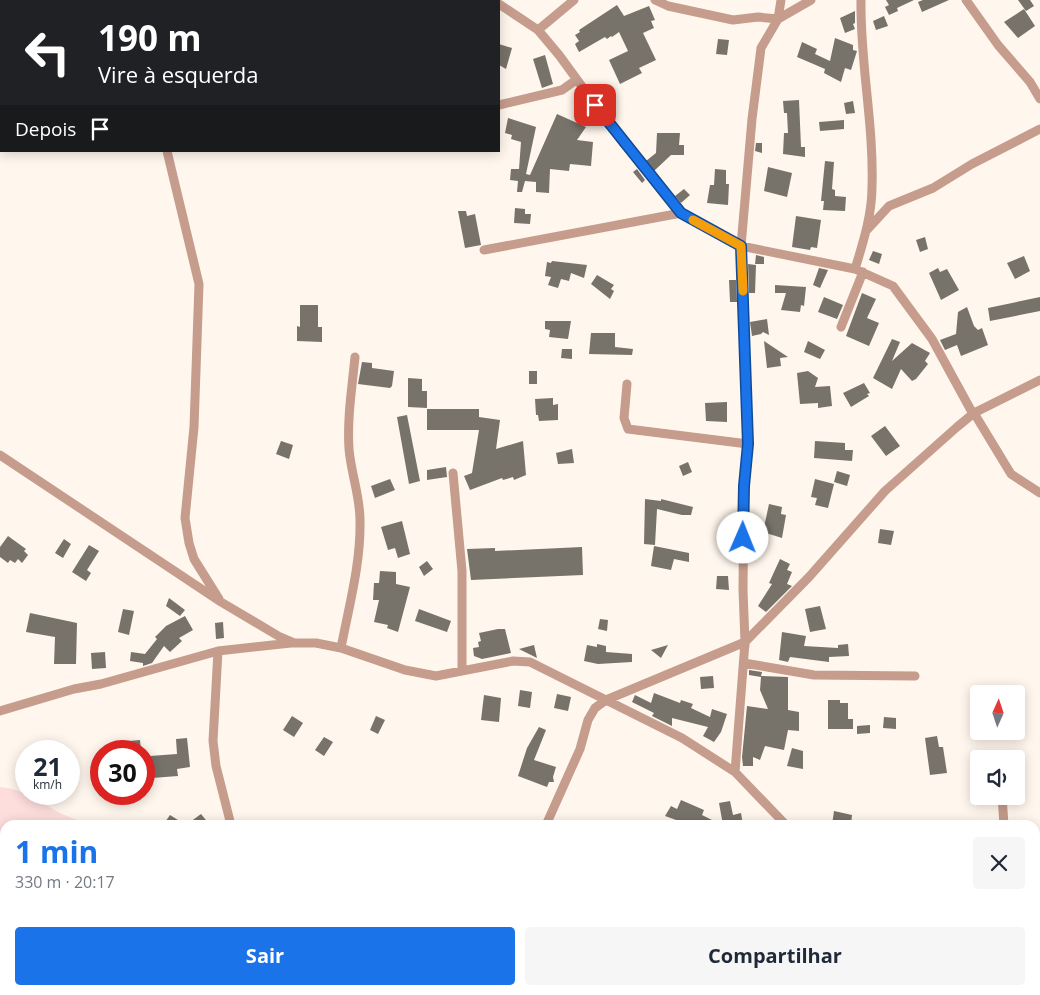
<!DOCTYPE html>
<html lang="pt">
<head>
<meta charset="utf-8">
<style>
  :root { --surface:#fff; --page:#f6f6f7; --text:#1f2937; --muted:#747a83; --accent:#1a73e8 }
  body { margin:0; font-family:"Open Sans",sans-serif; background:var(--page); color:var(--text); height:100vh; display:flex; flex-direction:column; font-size:19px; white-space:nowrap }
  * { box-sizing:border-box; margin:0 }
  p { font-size:16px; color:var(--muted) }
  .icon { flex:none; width:28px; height:28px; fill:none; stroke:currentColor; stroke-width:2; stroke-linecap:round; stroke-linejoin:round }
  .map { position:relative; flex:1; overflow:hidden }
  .panel { position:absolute; left:0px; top:820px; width:1040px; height:175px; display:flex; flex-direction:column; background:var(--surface); border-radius:15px 15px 0 0; box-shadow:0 2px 12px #0003 }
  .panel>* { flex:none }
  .guide { position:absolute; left:0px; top:0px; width:500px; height:152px; box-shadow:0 2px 12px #0003; background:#202124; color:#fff; overflow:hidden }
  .needle { width:32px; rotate:3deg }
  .buttons { position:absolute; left:970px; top:685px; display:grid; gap:10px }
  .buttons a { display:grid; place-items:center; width:55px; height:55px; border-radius:5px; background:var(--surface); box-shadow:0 2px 12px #0003; font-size:25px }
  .speed { position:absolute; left:15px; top:740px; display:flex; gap:10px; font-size:25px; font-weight:700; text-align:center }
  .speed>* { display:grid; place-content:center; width:65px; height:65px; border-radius:50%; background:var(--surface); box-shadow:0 2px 12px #0003; line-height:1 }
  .speed small { font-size:12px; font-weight:400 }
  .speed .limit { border:8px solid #d22; background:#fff; color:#111 }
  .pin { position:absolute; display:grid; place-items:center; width:42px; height:42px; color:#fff; margin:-21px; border-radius:10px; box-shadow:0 2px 8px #0006 }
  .me { position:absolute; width:55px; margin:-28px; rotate:1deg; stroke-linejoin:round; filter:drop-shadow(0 0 4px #0008) }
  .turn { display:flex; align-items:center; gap:18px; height:105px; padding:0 15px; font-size:22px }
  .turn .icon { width:65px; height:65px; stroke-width:2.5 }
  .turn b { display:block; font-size:35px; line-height:42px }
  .then { display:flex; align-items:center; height:48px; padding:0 15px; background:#0003; gap:10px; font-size:19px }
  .round { display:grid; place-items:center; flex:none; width:52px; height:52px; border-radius:5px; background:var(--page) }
  .head { display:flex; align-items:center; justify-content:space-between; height:85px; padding:0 15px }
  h1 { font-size:30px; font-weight:700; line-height:38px; color:var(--accent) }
  .cta { display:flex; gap:10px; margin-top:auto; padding:10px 15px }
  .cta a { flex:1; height:58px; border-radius:5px; background:var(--accent); color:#fff; font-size:20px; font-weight:700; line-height:58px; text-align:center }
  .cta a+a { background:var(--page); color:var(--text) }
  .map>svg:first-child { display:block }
  .green { fill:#fddedd }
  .building { fill:#77736a }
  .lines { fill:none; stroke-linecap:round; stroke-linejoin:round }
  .minor { stroke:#c69c8c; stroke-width:9 }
  .route-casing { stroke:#114b97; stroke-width:12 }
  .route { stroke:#1a73e8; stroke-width:9 }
  .slow { stroke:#f59e0b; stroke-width:9 }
</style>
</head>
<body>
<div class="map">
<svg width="1040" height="995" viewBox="0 0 1040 995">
  <rect width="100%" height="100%" fill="#fff6ed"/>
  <!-- green -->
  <path class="green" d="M0,787C24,789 41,803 62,814C71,818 80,821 88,825H5V990H281V995H0Z"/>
  <!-- building -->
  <path class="building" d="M886,0H914L897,8L898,11L889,15L885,7L889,5Z
    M923,0H949L922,12L918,2Z
    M1018,0H1030L1034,6L1026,11Z
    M617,5L624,16L649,6L655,20L651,21L654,28L643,33L656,60L639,68L642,73L620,84L609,60L628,51L619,32L612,37L611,36L607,39L605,37L579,52L575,44L579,41L575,35L580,32L579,30Z
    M1024,9L1035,26L1018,38L1004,22Z
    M855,11V23L853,24L855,29L845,33L840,18Z
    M884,16L888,26L876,30L873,21Z
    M835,38L853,45V50L857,51L851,70L845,68L841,82L824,73L825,69L797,57L802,42L817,49L815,54L830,61Z
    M718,39L729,40L727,55L716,54Z
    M499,44L512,48L506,69L499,65Z
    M545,55L553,84L542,88L533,59Z
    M799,100L801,147H805V157L783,154L784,133H788L787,113H784L783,101Z
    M853,101L855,113L846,114L844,103Z
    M557,114L586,127L577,140L593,142L591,166L570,164L569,171L550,169L549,193L536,192V182L525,181L522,192H517L518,181L510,180L511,169H519L521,142L511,139L512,135L505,133L508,118L536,127L526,174L530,175Z
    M844,120V129L820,131L819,122Z
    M657,133H680L679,145H684V155H671L654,171L646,161L656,153Z
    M756,143H762V153L755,151Z
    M825,161L834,162L832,189L835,190V196L846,197L845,211L823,210L824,201H821Z
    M768,167L792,173L787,197L764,191Z
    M637,169L645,180L642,183L633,172Z
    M715,169L726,170V184H729L728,205L707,203L710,185H714Z
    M684,189L690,195L681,203L675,196Z
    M515,208L525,209V214H531L530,224L514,223Z
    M458,211H466L467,216L475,214L481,245L465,248Z
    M796,216L821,220L817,248L811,247L810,250L792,247Z
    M925,237L928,249L920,252L916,240Z
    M873,251L882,254L879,264L869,260Z
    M756,255L764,257V264H755Z
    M1024,256L1030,271L1015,279L1007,263Z
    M552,261L587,265L584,278L571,273L569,281L561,279L558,288L548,285L551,277L545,276L547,262L551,263Z
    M748,264L756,265L755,293H749Z
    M819,268L828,270L820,288L813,285Z
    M938,268L940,272L947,269L959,290L941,300L929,273Z
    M597,275L614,285L611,289L614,291L610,299L591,284Z
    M729,280H736L737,302H730Z
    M775,285L806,287L804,306L801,305L800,312L781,310L786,293H775Z
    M862,293L876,299L867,318L879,323L869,346L846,336Z
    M824,297L843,305L837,319L818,312Z
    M1040,297V311L990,321L988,308Z
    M300,305H318V327H322V342L297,341V326L300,327Z
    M967,307L974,326L978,330L982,328L988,345L961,356L957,345L945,350L940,340L956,334L958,312Z
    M767,319L769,335L763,332L761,334L752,336L750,322Z
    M545,321H571L568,339L549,337L550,330L545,329Z
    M591,333H615V347L633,349L632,355L589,354Z
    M892,339L900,342L892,361L912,343L930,353L925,361L928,364L916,379L912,381L901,369L892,389L873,378Z
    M764,341L788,357L780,358L781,366L767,368Z
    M808,341L825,350L820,359L804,352Z
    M562,349H572V359L561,358Z
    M362,362L372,363V368L394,371L392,386L390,388L358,384Z
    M529,371H537V384H529Z
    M808,371L818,378L815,387L830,386L832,406L818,408V403L800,404L797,373Z
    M408,378L422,379V391H427V408L408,407Z
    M864,383L870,393L867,394L869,396L851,407L843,393Z
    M553,398V405L558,404V420L539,421L538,415H536L535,399Z
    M727,402V422L706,421L705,403Z
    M427,409H479V417L500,420L496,449L523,441L526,475L514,480L513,477L503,480L502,478L470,490L464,476L472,473L479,430H427Z
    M407,415L420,481L409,484L397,417Z
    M885,426L900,446L886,456L871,436Z
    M281,441L293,445L289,459L276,454Z
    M815,441L845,443V450H853L852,461L814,458Z
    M572,449L574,463L558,464L556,453Z
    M688,462L692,472L683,476L679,466Z
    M446,467L447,477L427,480V470Z
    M837,471L850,475L847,486L834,482Z
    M390,479L395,490L375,498L371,486Z
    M815,479L834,484L828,508L815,505L817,498L811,497Z
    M645,499L661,501V499L693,507L691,515H682L657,509L655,545L644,544Z
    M769,504L782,507L781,514L786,515L782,538L763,532Z
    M402,521L410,554L398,558L395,548L388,550L381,527Z
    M880,529L894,531L891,545L878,543Z
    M8,536L26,549L24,551L28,555L22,563L18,559L15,563L10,560L8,563L0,557V547Z
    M64,539L71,544L63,558L55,553Z
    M89,545L99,551L87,570L91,573L86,581L72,572Z
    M654,546L689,553V562L674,559L671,570L651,566Z
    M582,547L583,575L471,580L467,549L495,548V551Z
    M780,559L790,564L787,570L792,572L787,584L792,586L766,612L758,606L772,584L769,583Z
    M427,561L433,569L424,576L419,567Z
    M380,571L396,572V584L410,587L398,632L387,628L388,625L374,622L379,600H373L374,583H379Z
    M717,576H728L729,590L716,589Z
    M169,598L185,610L180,616L166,606Z
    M820,606L826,629L810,632L805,609Z
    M123,609L134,611L129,635L118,632Z
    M419,609L451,621L447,632L415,621Z
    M30,613L77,623L76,664H54L55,637L26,632Z
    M185,616L193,630L179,638L182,641L170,652L164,646L152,663L143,666V663L130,661L131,652L145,654L157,639L155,637L166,626Z
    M600,619L608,620L607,631L598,629Z
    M223,622L224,638L216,639L215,623Z
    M498,629H505L511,653L482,659L474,656L473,648L479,647L478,642L481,641L479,633Z
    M782,632L806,636L804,646L838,648V645L848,644L849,656L829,657V662L790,657L788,662L779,660Z
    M597,644L606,646V652L632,654V662L598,664L584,661L587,645L597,647Z
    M534,645L537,658L519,649Z
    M668,645L661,658L651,650Z
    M105,652L106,668L92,669L91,653Z
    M749,670L762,672L761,676L788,677V710L799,712V731L788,730L784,750L765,746L760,760L753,757V766H743L742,757L747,706L768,709L760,690L761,677L749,675Z
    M713,676L714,688L701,689L700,677Z
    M520,690L532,692L530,708L518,706Z
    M654,693L680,703L681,700L693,704L691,708L710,717L712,709L727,714L721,732L714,742L703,736L708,727L672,718V726L652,716L654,713L632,702L635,695L651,703Z
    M557,694L571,697L568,711L554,708Z
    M484,695L501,698L499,722L481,720Z
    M828,700H840V703H848V719H853V729H828Z
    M292,716L303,723L294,737L283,730Z
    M376,716L385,720L378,734L370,730Z
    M884,717L896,718V729L883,728Z
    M870,725V733L857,734V726Z
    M539,727L546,730L534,760L556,767L553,777L554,782H549L547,787L518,776L527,748Z
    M937,736L939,747H943L947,773L930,775L925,738Z
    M324,737L333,742L324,756L315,750Z
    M187,738L190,767L177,769L178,776L152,778L150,756L177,754L176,739Z
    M140,740L141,751H130L129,741Z
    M792,748L803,751V769L787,766Z
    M681,800L704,810L702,815L722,825H690L665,816L671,806L677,809Z
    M730,801L733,815L741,813L743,825H723L719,803Z
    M834,811L852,815L851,825H832Z
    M201,814L210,825H163L170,815L186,825Z"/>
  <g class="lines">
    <!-- minor -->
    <path class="minor" d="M148,0V1
      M491,0L494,1
      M655,0L668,6L733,20L758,17L778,19L811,0
      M966,0L998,45L1030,82L1040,99
      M366,1L367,0
      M499,4L538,30L559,55L624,144L681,213L741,246L855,269L893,286L932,339L973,414
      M538,30L574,0
      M499,105L562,90L576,80
      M167,151L199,284L194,427L185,518L189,543L194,559L219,599
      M866,231L889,206L933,188L972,164L1040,129
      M484,250L681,213
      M855,269C863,243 872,215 872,187C874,124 860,63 861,0
      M841,327L863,272
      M627,384L624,418L628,429L748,444
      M974,413L1011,474L1040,493
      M0,455L221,602L280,637L294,643H316L341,648L405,670L436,676L513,661L530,662L682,738L735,772L786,825
      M453,473L462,571V671
      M745,646V642L809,577L885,491L957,427L974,413L1040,380
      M341,648C349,606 361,563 360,520C360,496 351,473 349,449C347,418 352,388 355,357
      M218,651L213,741L216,766L231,825
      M744,663L814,675L915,676
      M0,711L74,689L101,684L218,651L291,643
      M735,772L745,642L743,590L744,486L748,444L741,246L752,119L761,48L778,19L781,0
      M1002,796L1004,825
      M546,825L580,749L588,720L595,708L606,700L745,642
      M1035,861H1040
      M1035,942L1040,941
      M306,990L322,995
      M400,990V995
      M798,990L806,995
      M879,990L880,995
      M286,995V990
      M324,995L336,990"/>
  </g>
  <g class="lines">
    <defs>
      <path id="route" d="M595,105L681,213L741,246L748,444L744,486L743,538"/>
    </defs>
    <!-- route casing -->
    <use href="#route" class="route-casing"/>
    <!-- route -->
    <use href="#route" class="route"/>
    <!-- slow -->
    <path class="slow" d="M693,220L741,246L743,291"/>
  </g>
</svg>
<div class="buttons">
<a><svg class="needle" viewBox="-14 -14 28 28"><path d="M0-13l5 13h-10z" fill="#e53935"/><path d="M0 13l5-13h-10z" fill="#747a83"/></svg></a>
<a><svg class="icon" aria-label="sound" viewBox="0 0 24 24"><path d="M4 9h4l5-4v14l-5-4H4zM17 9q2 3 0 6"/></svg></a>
</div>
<div class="speed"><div>21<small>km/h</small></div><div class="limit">30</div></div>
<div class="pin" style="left:595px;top:105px;background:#d93025"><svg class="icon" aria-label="arrive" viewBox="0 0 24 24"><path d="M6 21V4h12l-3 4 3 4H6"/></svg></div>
<svg class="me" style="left:743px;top:538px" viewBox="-20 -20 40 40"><circle r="19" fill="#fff"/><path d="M0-13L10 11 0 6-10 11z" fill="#1a73e8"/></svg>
<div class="guide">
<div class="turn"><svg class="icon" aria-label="left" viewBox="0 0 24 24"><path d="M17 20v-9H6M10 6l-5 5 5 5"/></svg><div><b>190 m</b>Vire à esquerda</div></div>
<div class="then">Depois<svg class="icon" aria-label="arrive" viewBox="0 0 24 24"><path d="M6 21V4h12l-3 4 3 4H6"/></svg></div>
</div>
<section class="panel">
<div class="head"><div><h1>1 min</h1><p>330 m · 20:17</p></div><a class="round"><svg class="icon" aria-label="close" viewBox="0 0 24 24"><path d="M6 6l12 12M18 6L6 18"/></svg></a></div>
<div class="cta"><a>Sair</a><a>Compartilhar</a></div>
</section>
</div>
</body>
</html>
